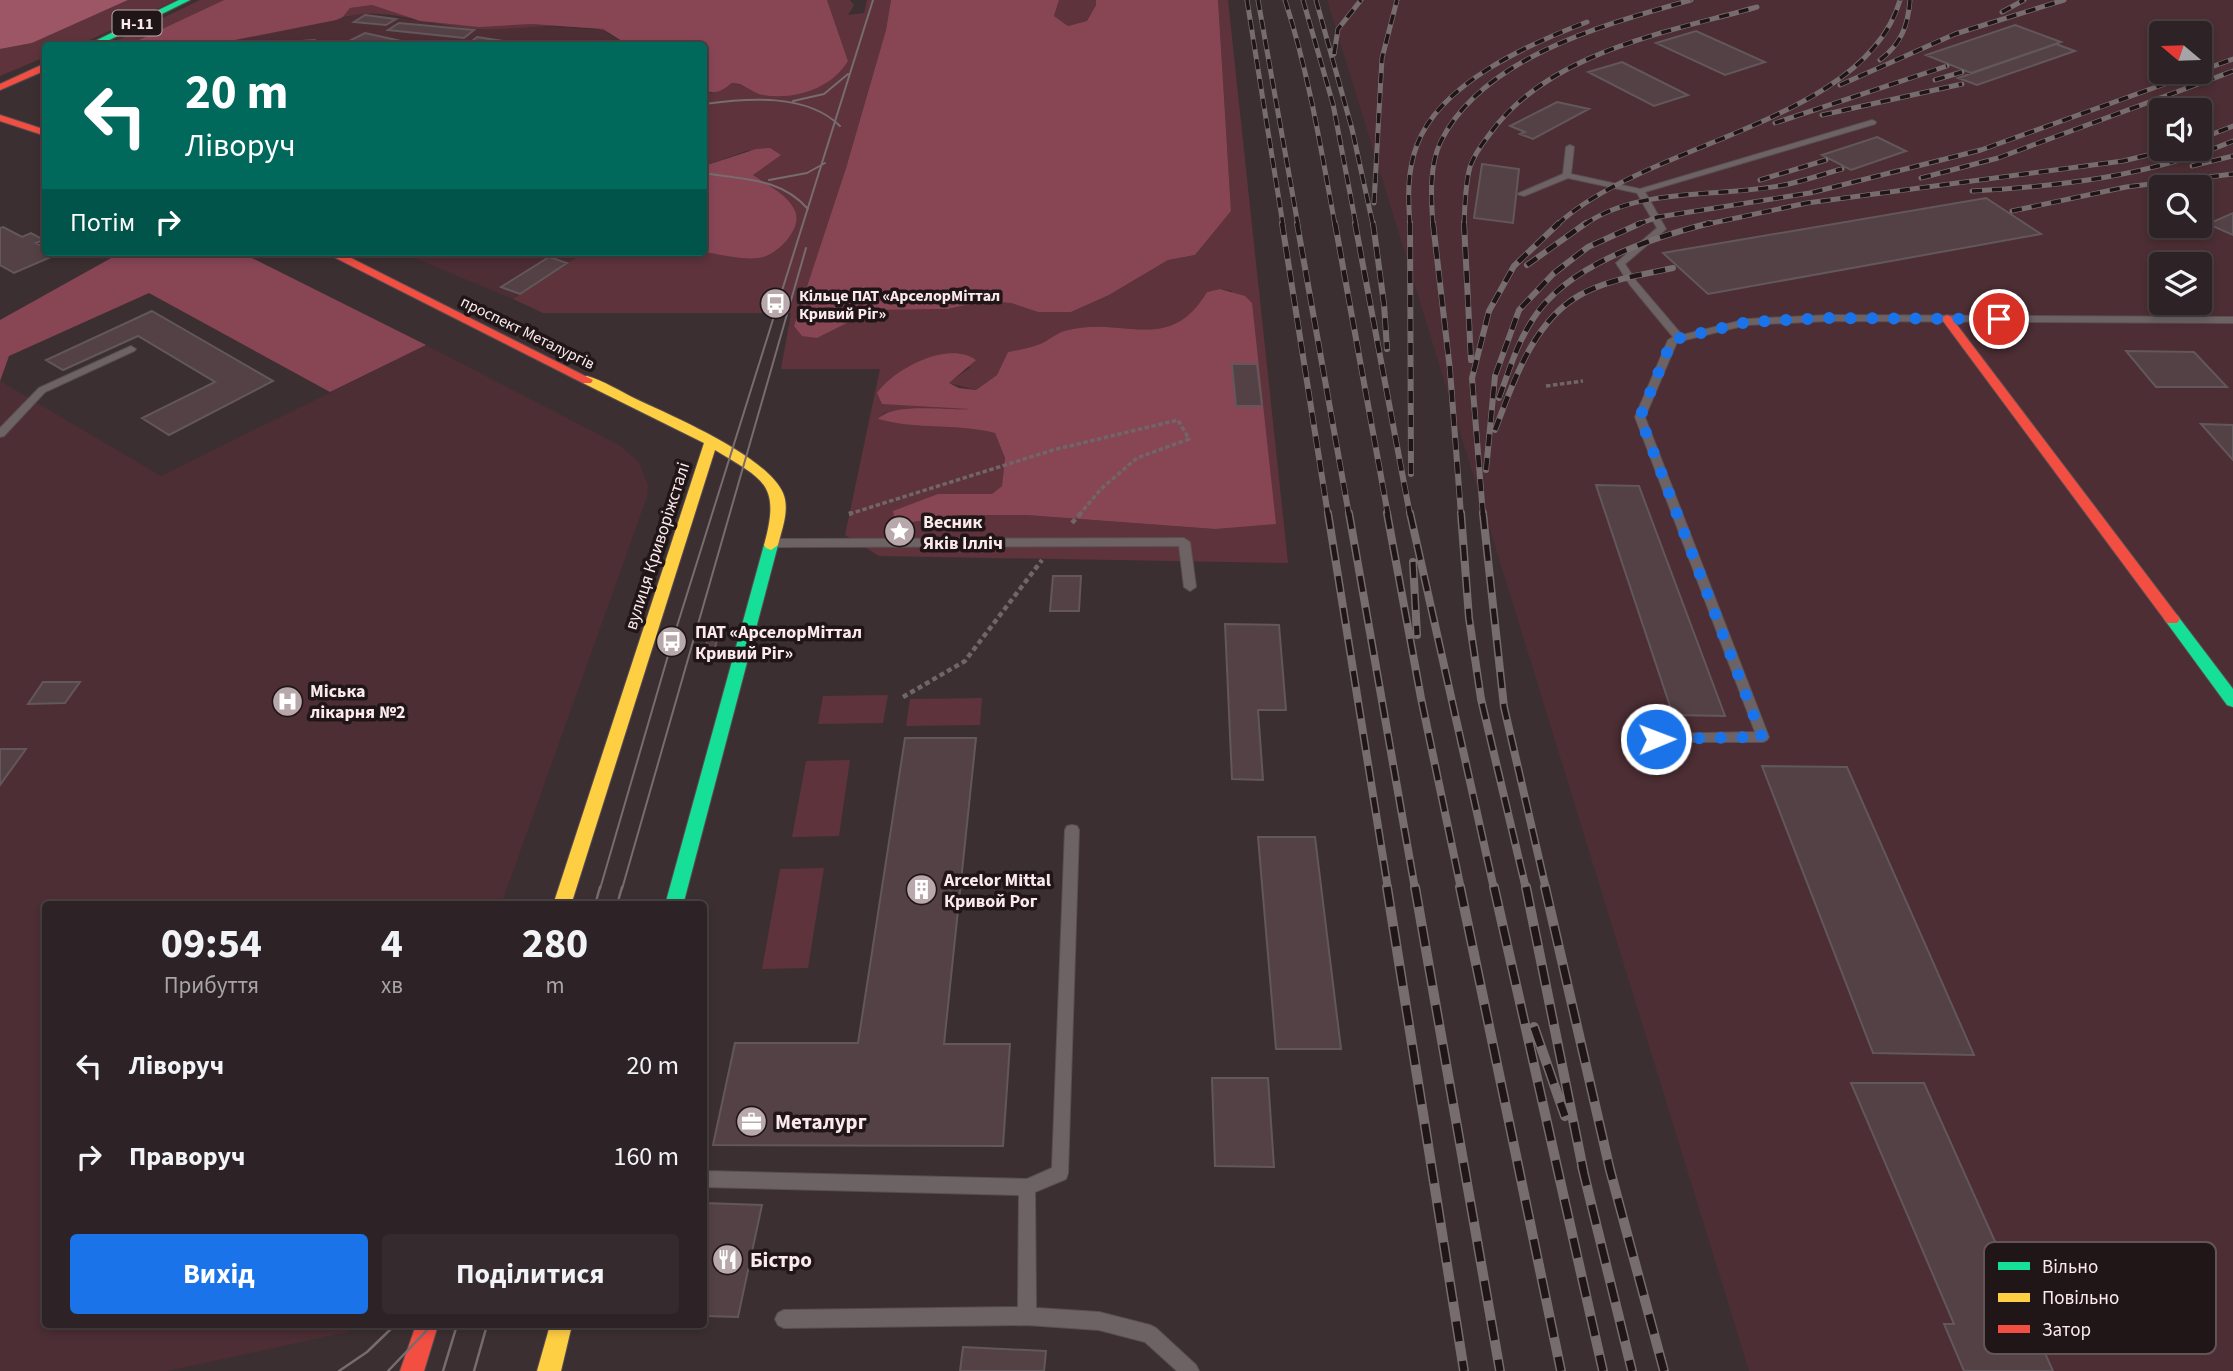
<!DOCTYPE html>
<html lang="uk">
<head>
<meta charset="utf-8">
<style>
  :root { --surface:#2d2326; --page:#352b2e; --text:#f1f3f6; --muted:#a7a4a7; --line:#484043; --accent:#1a73e8 }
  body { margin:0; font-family:"Source Sans 3",sans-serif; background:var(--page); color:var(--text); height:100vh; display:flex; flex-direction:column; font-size:26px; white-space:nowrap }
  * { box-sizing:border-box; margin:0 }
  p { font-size:23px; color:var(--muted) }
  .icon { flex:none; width:38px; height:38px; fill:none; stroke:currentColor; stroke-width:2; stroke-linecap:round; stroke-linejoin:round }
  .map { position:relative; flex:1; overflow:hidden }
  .panel { position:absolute; left:42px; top:901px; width:665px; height:427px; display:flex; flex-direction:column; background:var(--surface); border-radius:7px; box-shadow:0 4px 10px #0003,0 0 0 2px var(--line) }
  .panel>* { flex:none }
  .hud { position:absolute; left:42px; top:42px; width:665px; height:214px; border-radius:7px; box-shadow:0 4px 10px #0003,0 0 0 2px var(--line); background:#00695c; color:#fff; overflow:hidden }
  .needle { width:46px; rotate:289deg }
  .buttons { position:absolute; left:2149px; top:21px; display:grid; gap:14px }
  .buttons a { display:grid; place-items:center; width:63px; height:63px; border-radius:7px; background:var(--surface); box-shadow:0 4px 10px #0003,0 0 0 2px var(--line); font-size:35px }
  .pin { position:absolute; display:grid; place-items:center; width:60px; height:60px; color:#fff; margin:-30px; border:4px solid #fff; border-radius:50%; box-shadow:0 2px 7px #0007 }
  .me { position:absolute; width:77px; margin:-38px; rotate:89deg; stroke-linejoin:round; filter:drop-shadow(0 0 5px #0008) }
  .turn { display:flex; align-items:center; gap:24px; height:147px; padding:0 28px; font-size:32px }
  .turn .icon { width:91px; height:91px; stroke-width:2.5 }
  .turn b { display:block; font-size:49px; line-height:60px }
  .then { display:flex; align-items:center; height:66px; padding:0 28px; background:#0003; gap:14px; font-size:26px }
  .eta { display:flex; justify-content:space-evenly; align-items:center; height:119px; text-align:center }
  .eta b { font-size:42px; font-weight:700; line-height:49px }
  .primary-button { display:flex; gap:14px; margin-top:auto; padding:14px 28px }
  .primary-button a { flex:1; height:80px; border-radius:7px; background:var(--accent); color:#fff; font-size:28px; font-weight:700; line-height:80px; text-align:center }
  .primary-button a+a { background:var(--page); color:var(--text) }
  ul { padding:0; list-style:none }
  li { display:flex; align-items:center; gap:21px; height:91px; padding:0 28px }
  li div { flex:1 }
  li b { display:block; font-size:26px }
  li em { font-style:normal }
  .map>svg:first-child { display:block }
  .built { fill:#4c2e34; fill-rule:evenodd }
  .green { fill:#5e333c; fill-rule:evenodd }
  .forest { fill:#884655 }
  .water { fill:#9c5665 }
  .building { fill:#544146; stroke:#62575a; stroke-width:2 }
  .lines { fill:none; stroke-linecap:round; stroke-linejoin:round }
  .lane-casing { stroke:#5a4e51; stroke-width:2 }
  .fast-casing { stroke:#5a4e51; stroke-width:2 }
  .slow-casing { stroke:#5a4e51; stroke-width:2 }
  .jam-casing { stroke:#5a4e51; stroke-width:2 }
  .path-far1 { stroke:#706668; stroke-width:3.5; stroke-dasharray:4.5 2.5; stroke-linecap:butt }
  .path { stroke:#706668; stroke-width:4.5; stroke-dasharray:5 3.5; stroke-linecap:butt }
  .lane { fill:#6d6365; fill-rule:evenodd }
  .fast { fill:#16e098; fill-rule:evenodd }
  .slow { fill:#ffcf43; fill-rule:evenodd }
  .jam { fill:#f24e42; fill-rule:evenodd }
  .tram-far1 { stroke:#776c6e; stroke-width:2 }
  .tram { stroke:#776c6e; stroke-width:2.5 }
  .rail-far3-casing { stroke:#776c6e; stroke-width:5 }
  .rail-far2-casing { stroke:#776c6e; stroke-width:6 }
  .rail-far1-casing { stroke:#776c6e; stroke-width:8 }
  .rail-casing { stroke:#776c6e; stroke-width:10 }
  .rail-far3 { stroke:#211617; stroke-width:3.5; stroke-dasharray:10; stroke-linecap:butt }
  .rail-far2 { stroke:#211617; stroke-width:4.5; stroke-dasharray:12; stroke-linecap:butt }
  .rail-far1 { stroke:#211617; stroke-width:5; stroke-dasharray:16; stroke-linecap:butt }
  .rail { stroke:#211617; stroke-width:7; stroke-dasharray:20; stroke-linecap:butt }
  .route { stroke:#1a73e8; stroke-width:12; stroke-dasharray:0 21.6 }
  .labels { text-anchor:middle; stroke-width:7; stroke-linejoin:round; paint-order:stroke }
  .shield { fill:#211617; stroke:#baaaac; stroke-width:2 }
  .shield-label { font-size:16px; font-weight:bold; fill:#fbe9ec }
  .far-poi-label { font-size:16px; font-weight:bold; fill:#fbe9ec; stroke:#211617; text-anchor:start }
  .far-street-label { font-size:16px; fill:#fbe9ec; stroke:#211617 }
  .poi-label { font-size:18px; font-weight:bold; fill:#fbe9ec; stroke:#211617; text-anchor:start }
  .street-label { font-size:18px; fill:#fbe9ec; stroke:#211617 }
  .near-poi-label { font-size:21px; font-weight:bold; fill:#fbe9ec; stroke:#211617; text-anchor:start }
  .key { fill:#211617; stroke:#625557; stroke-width:2 }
  .key-label { font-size:19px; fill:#fbe9ec }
</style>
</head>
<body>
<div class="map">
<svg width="2233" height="1371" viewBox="0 0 2233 1371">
  <rect width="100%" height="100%" fill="#3c2f32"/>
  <!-- built -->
  <path class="built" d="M1327,0H2233V1371H1749ZM2161,33H2200V72H2161ZM2161,110H2200V149H2161ZM2161,187H2200V226H2161ZM2161,264H2200V303H2161Z
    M364,13L478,29L540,26L602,30L627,45L211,46Z
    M399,252H585L513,299Z
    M426,345L619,445L639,462L648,485L647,497L501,905H46V1325H350L347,1332L168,1371H0V381L161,476Z"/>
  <!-- green -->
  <path class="green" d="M128,0H176L79,45L46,46L45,57L0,76V49L32,43Z
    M200,0H224L128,45L105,46Z
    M827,0H850L854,5L848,15L864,13L867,0H891L886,30L846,168L794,326L817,338L873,310L948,309L984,301L1011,303L1038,312H1071L1109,295L1168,260L1195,255L1231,211L1218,0H1228L1288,563L879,556L845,535L880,369H781L791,313H543L513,299L585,252H703L758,258L781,194L753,175L759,171L749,150L704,166V91L712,93L732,83L781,96L802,93L816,88L848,61ZM1220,289L1232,291L1215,529L1026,515H962L912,522L895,521L969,494H992L1002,486L1005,458L995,433C957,423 916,430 878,419L884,413L911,409H983L906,367H971L948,383L976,390L997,375L1008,352C1018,350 1030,348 1040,344C1048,341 1055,334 1064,331C1123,314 1168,357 1207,292Z
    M1059,0H1096V5L1087,21L1068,26L1054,16Z
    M372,5L420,21L460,25L531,24L603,29L628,44V45C622,40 610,32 601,30C561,20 518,31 478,29C444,28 392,10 362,14C311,21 260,36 210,46L336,20L343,17L350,8Z
    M888,695L883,723L818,724L823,696Z
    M982,698L980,725L906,726L910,699Z
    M850,760L839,836L792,837L806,761Z
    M824,868L808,968L762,969L780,869Z"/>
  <!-- forest -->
  <path class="forest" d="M224,0H827L848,61C831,89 795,100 763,95C752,93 744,83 732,83C721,91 718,94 704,91V46L628,45L603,29L531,24L479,27L420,21L372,5L350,8L343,17L336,20L210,45H128Z
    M891,0H1059L1054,16L1068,26L1087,21L1096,5V0H1218L1231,211L1195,255L1168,260L1109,295L1071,312H1038L1011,303L984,301L948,309L873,310L817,338L802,336L794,326L846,168L886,30Z
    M770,148L781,155L753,175C767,185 788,194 795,211C803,229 776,257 758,258C741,260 720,254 703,252L704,166L756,149Z
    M122,252H240L426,345L330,392L149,293L9,356L0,381V320Z
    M1220,289L1245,296L1252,303L1276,524L1215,529L1026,515H962L912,522L895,521L893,511L938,494H992L1002,486L1005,458L995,433C956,423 915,430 878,419C894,402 946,411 970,409L882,404L877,393C894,369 948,340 976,360L949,383L959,388L976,390L997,375L1008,352C1018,350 1030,348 1040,344C1048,341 1055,334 1064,331C1123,314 1168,357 1207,292Z"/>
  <!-- water -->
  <path class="water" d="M0,0H128L32,43L0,49Z"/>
  <!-- building -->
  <path class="building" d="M365,15L396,19L386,25L354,22Z
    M399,23L474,30L464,38L388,30Z
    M2015,25L2061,42L1971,73L1926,55Z
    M1696,31L1765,62L1725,75L1656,43Z
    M365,33L419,45L362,46L347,42Z
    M477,37L535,46H504L472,41Z
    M314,40L326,45L274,46L276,43Z
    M2056,44L2075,51L1977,85L1958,78Z
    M1622,62L1688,95L1654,106L1588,72Z
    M1557,102L1589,109L1533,139L1520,134L1525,132L1510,126Z
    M1877,137L1906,151L1851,170L1822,155Z
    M1482,164L1519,169L1513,223L1474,218Z
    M1986,198L2041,234L1708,294L1663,253Z
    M2233,213V235L2208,224Z
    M3,227L22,237L31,233L44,240L36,243L46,248V252L58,254L14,273L0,265V228Z
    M549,257L567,263L520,294L501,287Z
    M152,311L273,381L169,435L142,418L215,382L138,336L63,370L46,360Z
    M2126,351L2194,352L2227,387H2156Z
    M1232,364H1257L1262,406H1236Z
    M2201,424L2233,425V460Z
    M1596,485L1639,486L1725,716L1673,715Z
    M1053,576H1081L1079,611H1050Z
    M1225,624L1279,625L1286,710H1258L1263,780L1232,779Z
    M710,628H720L715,648L705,649Z
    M43,682H80L65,703L28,704Z
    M905,738H976L944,1044H1010L1003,1146L713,1145L735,1043H858Z
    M0,749H26L0,785Z
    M1762,766L1847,767L1974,1055L1873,1053Z
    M1258,837H1315L1341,1049H1276Z
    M1212,1078H1268L1274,1167L1215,1166Z
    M1851,1083H1924L2053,1371H1964L1944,1324H1954Z
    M704,1203L762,1205L738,1317L704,1316Z
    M963,1347L1046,1351L1044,1371H960Z"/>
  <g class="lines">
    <defs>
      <path id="lane" d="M1872,120L1876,122L1875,124L1645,192L1666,229L1625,264L1636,281L1682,335L1747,319L1828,315L2233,317V323L1828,321L1747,325L1677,342L1645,417L1769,737L1767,740L1763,742H1652L1650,739L1652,736L1656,734L1755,732L1635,417L1668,340L1673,337L1630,285L1616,263L1657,228L1637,193L1568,178L1524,196L1517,194L1563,174L1566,147L1570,145L1574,147L1571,174L1640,189Z
        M131,346L136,349L134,351L45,392L4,436L0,437V428L39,388Z
        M1184,538L1190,542L1196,587L1190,591L1184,587L1179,546L772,547L766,543L772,539Z
        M1072,825L1077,826L1079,830L1068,1173L1066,1179L1035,1192L1036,1308L1099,1312L1150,1325L1156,1328L1196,1365L1199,1371H1177L1145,1342L1099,1330L1027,1325L784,1328L778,1325L775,1319L778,1313L784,1310L1018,1307L1019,1195L704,1187V1171L1027,1179L1052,1168L1065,830L1067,826Z"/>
      <path id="fast" d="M179,0H190L97,46H85Z
        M771,540L778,545L683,905H665L764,545Z
        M2172,614L2177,615L2233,689V707L2227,705L2167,623L2164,619Z"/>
      <path id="slow" d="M587,376C604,381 620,391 636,399C672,416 767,456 783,493C790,509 782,529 778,545L771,550L766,548L764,545C781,484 764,480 715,450L571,905H553L704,443L583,383V377Z
        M550,1325H572L561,1371H537Z"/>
      <path id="jam" d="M46,63V70L0,90V84Z
        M0,115L46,130V136L0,121Z
        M324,252H339L593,380L591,383H583Z
        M1947,315L1951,317L2177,615L2180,619L2177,623H2167L1943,321V317Z
        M416,1325H438L424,1371H400Z"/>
    </defs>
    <!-- lane casing -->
    <use href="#lane" class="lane-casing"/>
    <!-- fast casing -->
    <use href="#fast" class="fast-casing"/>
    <!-- slow casing -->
    <use href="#slow" class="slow-casing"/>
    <!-- jam casing -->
    <use href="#jam" class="jam-casing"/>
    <!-- path-far1 -->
    <path class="path-far1" d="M1546,386L1583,381
      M849,514L1053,450L1178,420L1189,439L1137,458L1101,489L1079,515"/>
    <!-- path -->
    <path class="path" d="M849,514L852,513
      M1072,523L1081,513
      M903,697L965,661L1042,560"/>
    <!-- lane -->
    <use href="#lane" class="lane"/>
    <!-- fast -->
    <use href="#fast" class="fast"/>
    <!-- slow -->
    <use href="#slow" class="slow"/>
    <!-- jam -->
    <use href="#jam" class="jam"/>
    <!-- tram-far1 -->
    <path class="tram-far1" d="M793,101L824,94L848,74
      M704,104C747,98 807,93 840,126
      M704,173C743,180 780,177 808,209
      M769,180L807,173L825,163
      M600,889L672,642L873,0
      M622,889L806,248"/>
    <!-- tram -->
    <path class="tram" d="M595,905L600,887
      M617,905L622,887
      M339,1371L367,1352L395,1325
      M388,1371L432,1325
      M443,1371L457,1325
      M474,1371L487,1325"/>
    <defs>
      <path id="rail-far3" d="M1247,0L1283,225
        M1258,0L1298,225
        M1285,0C1309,74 1321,149 1335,225
        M1303,0L1333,104L1356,225
        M1316,0L1352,129L1373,225
        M2002,12L2024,0
        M1334,54L1338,29L1361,0
        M1880,60C1901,44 1908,26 1910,0
        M2200,71L2233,59
        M1935,80L1962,72
        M1840,85L1955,34L2064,0
        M1822,115L1962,84
        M1775,123L1947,66
        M2200,139L2233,126
        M2192,166L2233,156
        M1921,178L1998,158L2233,71
        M1760,180L1826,160
        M1972,191C2063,186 2149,176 2233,141
        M1374,203L1382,58L1397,0
        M2012,211L2126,187L2233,174
        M1410,225C1408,198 1407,171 1417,145C1440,83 1529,44 1587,22
        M1433,225C1431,199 1429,165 1441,141C1484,56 1606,24 1691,0
        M1464,225C1465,206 1465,185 1470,167C1474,155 1482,144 1489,135C1548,52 1665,33 1757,7
        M1557,225C1645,142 1865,123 1900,0
        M1584,225C1639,186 1721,198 1784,185C1804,181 1823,174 1842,169
        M1636,225L1658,217L1810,193L1981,150L2198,72
        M1703,225L1807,203L2123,161L2173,149"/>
      <path id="rail-far2" d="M1282,223L1328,515
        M1297,223L1349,515
        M1335,223L1388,515
        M1355,223L1410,515
        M1373,223L1384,304L1387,349
        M1410,223L1411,474
        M1433,223L1450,370L1461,515
        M1464,223L1471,360
        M1527,265L1586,223
        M1499,398C1509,371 1517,343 1533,319C1567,265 1651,238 1710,223
        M1495,430C1513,383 1533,321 1580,295C1608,279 1642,275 1673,268
        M1486,470L1495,376L1519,310L1553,274L1588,247L1641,223
        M1483,515L1472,378L1489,311L1514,266L1559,223"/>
      <path id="rail-far1" d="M1328,513L1388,889
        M1349,513L1415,889
        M1387,513L1421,698L1461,889
        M1410,513L1494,889
        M1461,513L1469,618L1481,699L1526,889
        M1483,513L1504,707L1546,889
        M1413,562L1417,635"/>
      <path id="rail" d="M1387,887L1464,1371
        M1415,887L1500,1371
        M1460,887L1561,1371
        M1494,887L1603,1371
        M1526,887L1584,1174
        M1545,887L1610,1170L1664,1371
        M1534,1027L1565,1116
        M1582,1166L1632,1371"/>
    </defs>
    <!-- rail-far3 casing -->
    <use href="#rail-far3" class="rail-far3-casing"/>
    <!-- rail-far2 casing -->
    <use href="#rail-far2" class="rail-far2-casing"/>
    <!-- rail-far1 casing -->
    <use href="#rail-far1" class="rail-far1-casing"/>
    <!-- rail casing -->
    <use href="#rail" class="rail-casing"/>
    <!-- rail-far3 -->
    <use href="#rail-far3" class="rail-far3"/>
    <!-- rail-far2 -->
    <use href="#rail-far2" class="rail-far2"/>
    <!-- rail-far1 -->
    <use href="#rail-far1" class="rail-far1"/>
    <!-- rail -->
    <use href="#rail" class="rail"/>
  </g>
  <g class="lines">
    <!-- route -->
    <path class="route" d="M1656,739L1762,737L1640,417L1672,340L1747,322L1828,318L1999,319"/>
  </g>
  <!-- icons -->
  <defs>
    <symbol id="bus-disc" viewBox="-11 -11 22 22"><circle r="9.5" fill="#b8a8ab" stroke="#211617"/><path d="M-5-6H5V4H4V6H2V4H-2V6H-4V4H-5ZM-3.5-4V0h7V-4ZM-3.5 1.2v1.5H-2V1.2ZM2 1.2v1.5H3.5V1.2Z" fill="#fff"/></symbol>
    <symbol id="sight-disc" viewBox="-11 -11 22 22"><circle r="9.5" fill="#b8a8ab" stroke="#211617"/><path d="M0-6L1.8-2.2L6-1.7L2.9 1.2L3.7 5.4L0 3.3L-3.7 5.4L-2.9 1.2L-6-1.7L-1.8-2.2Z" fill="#fff"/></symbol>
    <symbol id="hospital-disc" viewBox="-11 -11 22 22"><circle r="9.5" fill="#b8a8ab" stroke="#211617"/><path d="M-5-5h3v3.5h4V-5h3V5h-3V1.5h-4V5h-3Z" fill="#fff"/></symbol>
    <symbol id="building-disc" viewBox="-11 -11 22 22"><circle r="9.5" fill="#b8a8ab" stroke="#211617"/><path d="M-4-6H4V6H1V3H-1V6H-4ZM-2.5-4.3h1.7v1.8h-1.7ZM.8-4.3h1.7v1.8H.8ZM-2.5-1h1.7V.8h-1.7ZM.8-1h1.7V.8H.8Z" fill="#fff"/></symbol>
    <symbol id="office-disc" viewBox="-11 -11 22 22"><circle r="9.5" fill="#b8a8ab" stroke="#211617"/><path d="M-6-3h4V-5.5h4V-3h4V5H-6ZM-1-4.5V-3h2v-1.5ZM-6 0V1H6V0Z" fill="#fff"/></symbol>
    <symbol id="restaurant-disc" viewBox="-11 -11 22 22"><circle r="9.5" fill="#b8a8ab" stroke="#211617"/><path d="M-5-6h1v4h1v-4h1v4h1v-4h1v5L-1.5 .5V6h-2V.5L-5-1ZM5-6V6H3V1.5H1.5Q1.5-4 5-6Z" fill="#fff"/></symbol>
  </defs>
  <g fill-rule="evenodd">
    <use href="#bus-disc" x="758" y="286" width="35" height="35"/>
    <use href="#sight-disc" x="882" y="514" width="35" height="35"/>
    <use href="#bus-disc" x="654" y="624" width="35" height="35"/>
    <use href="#hospital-disc" x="270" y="684" width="35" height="35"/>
    <use href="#building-disc" x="904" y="872" width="35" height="35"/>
    <use href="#office-disc" x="734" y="1104" width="35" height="35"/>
    <use href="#restaurant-disc" x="710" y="1242" width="35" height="35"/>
  </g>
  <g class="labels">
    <!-- shield labels -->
    <rect class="shield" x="112.5" y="10.5" width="49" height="25" rx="5"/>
    <g class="shield-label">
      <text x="137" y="29">Н-11</text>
    </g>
    <!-- far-poi labels -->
    <g class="far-poi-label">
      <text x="799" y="301">Кільце ПАТ «АрселорМіттал<tspan x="799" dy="18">Кривий Ріг»</tspan></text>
    </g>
    <!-- far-street labels -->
    <g class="far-street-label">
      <text transform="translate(528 332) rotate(26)" y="6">проспект Металургів</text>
    </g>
    <!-- poi labels -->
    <g class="poi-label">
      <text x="923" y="528">Весник<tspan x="923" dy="21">Яків Ілліч</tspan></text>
      <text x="695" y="638">ПАТ «АрселорМіттал<tspan x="695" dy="21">Кривий Ріг»</tspan></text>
      <text x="310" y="697">Міська<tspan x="310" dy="21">лікарня №2</tspan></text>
      <text x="944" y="886">Arcelor Mittal<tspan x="944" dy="21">Кривой Рог</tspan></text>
    </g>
    <!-- street labels -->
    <g class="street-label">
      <text transform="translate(657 546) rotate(-72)" y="6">вулиця Криворіжсталі</text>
    </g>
    <!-- near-poi labels -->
    <g class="near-poi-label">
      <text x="775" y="1129">Металург</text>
      <text x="750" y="1267">Бістро</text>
    </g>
  </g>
  <!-- legend -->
  <rect x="1984" y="1242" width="232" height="112" rx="10" class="key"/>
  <rect x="1998" y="1262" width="32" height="8" fill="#16e098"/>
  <rect x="1998" y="1293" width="32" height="9" fill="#ffcf43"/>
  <rect x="1998" y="1325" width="32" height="8" fill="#f24e42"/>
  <g class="key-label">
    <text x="2042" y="1273">Вільно</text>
    <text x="2042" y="1304">Повільно</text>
    <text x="2042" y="1336">Затор</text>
  </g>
</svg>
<div class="buttons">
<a><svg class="needle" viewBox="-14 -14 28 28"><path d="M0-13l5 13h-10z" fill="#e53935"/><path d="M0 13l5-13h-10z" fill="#a7a4a7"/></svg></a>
<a><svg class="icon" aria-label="sound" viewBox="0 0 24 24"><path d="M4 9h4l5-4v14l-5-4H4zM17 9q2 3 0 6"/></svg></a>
<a><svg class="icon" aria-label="search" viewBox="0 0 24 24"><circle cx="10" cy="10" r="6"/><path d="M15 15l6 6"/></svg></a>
<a><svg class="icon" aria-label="layers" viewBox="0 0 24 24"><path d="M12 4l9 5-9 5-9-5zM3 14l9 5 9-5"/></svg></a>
</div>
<div class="pin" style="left:1999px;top:319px;background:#d93025"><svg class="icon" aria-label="arrive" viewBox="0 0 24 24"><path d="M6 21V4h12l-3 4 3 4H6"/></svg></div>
<svg class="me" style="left:1656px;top:739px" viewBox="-20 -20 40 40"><circle r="17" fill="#1a73e8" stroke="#fff" stroke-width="3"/><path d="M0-11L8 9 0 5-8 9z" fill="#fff"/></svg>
<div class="hud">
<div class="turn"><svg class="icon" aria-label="left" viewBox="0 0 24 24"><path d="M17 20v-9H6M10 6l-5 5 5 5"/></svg><div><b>20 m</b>Ліворуч</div></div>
<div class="then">Потім<svg class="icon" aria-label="right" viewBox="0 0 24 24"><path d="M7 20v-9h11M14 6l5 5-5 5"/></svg></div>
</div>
<section class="panel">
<div class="eta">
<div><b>09:54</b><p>Прибуття</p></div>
<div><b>4</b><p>хв</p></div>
<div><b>280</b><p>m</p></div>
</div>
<ul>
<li><svg class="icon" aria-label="left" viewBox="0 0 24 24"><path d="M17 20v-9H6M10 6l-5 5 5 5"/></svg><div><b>Ліворуч</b></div><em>20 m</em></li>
<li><svg class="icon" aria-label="right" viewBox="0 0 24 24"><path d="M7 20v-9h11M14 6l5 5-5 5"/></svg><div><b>Праворуч</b></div><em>160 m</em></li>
</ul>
<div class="primary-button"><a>Вихід</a><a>Поділитися</a></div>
</section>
</div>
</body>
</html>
